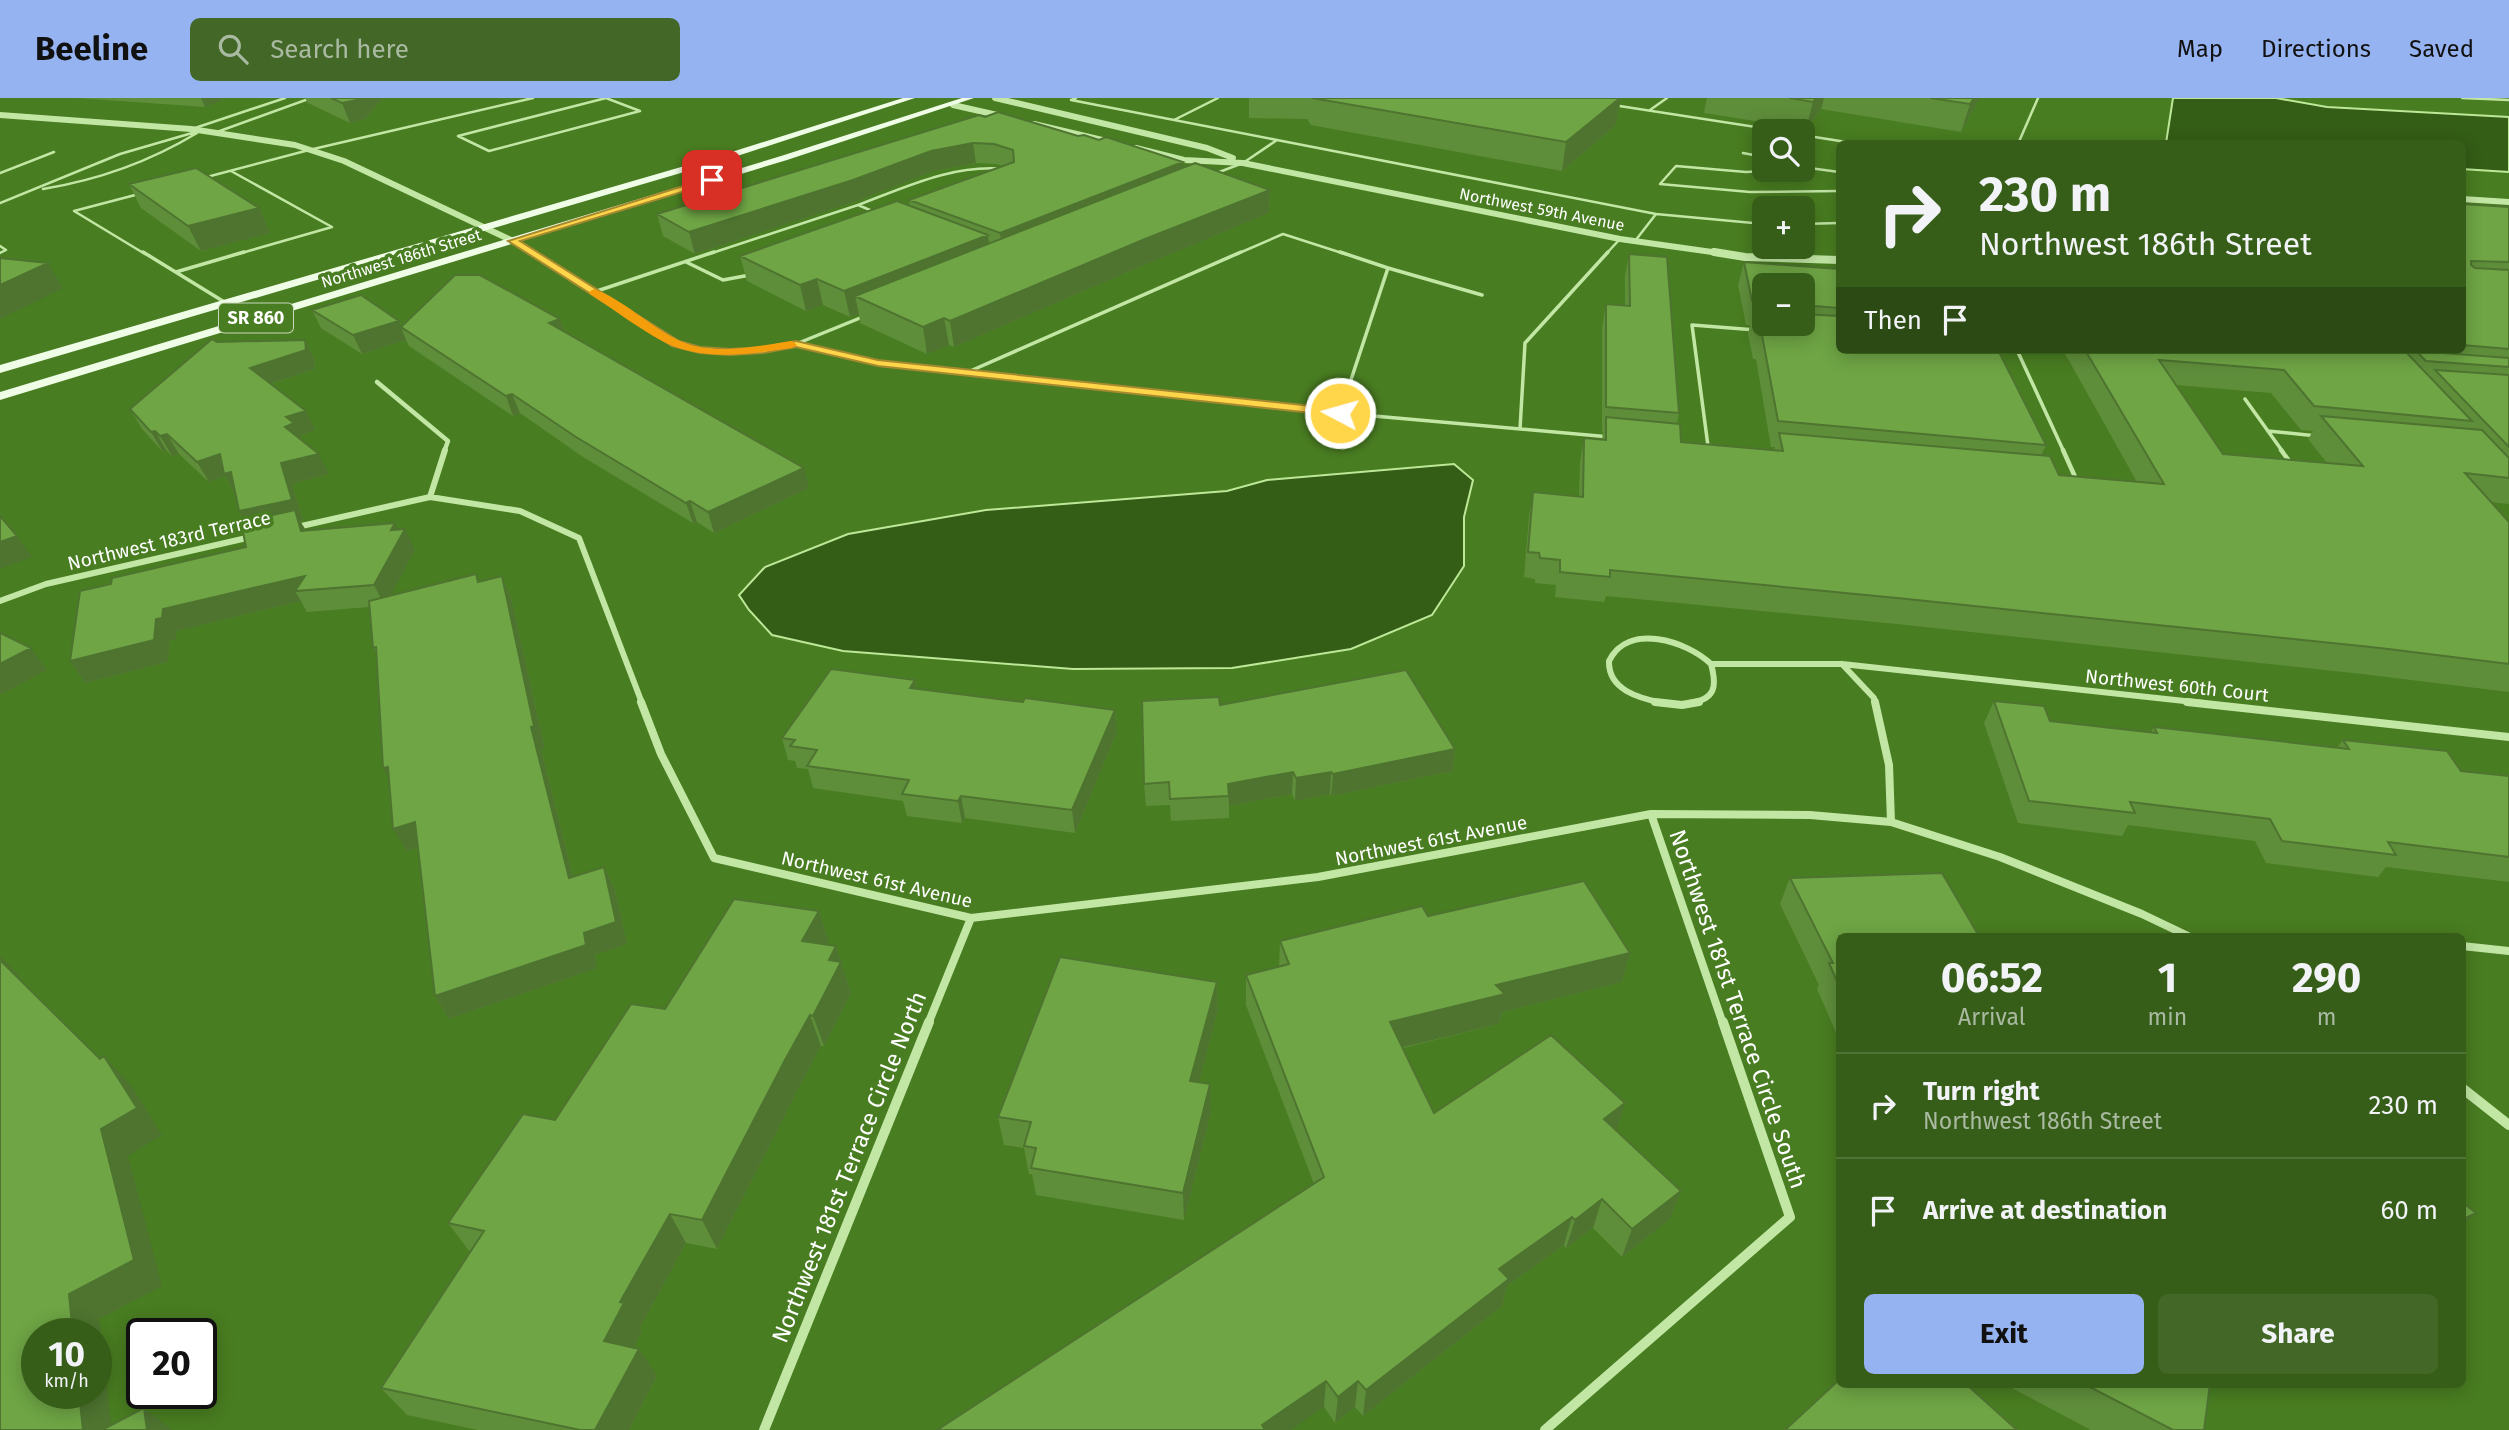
<!DOCTYPE html>
<html lang="en">
<head>
<meta charset="utf-8">
<style>
  :root { --surface:#375e19; --page:#426726; --text:#f1f3f6; --muted:#aabaa2; --line:#517338; --accent:#95b2f1 }
  body { margin:0; font-family:"Fira Sans",sans-serif; background:var(--page); color:var(--text); height:100vh; display:flex; flex-direction:column; font-size:26px; white-space:nowrap }
  * { box-sizing:border-box; margin:0 }
  p { font-size:23px; color:var(--muted) }
  .icon { flex:none; width:38px; height:38px; fill:none; stroke:currentColor; stroke-width:2; stroke-linecap:round; stroke-linejoin:round }
  .map { position:relative; flex:1; overflow:hidden }
  .details { position:absolute; left:1836px; top:835px; width:630px; height:455px; display:flex; flex-direction:column; background:var(--surface); border-radius:10px; box-shadow:0 4px 18px #0003 }
  .details>* { flex:none }
  .banner { position:absolute; left:1836px; top:42px; width:630px; height:214px; border-radius:10px; box-shadow:0 4px 18px #0003; background:#375e19; color:var(--text); overflow:hidden }
  .tools { position:absolute; left:1752px; top:21px; display:grid; gap:14px }
  .tools a { display:grid; place-items:center; width:63px; height:63px; border-radius:10px; background:var(--surface); box-shadow:0 4px 18px #0003; font-size:35px }
  .speed { position:absolute; left:21px; top:1220px; display:flex; gap:14px; font-size:35px; font-weight:700; text-align:center }
  .speed>* { display:grid; place-content:center; width:91px; height:91px; border-radius:50%; background:var(--surface); box-shadow:0 4px 18px #0003; line-height:1 }
  .speed small { font-size:18px; font-weight:400 }
  .speed .limit { border:4px solid #111; border-radius:10px; background:#fff; color:#111 }
  .pin { position:absolute; display:grid; place-items:center; width:60px; height:60px; color:#fff; margin:-30px; border-radius:14px; box-shadow:0 4px 10px #0006 }
  .me { position:absolute; width:77px; margin:-38px; rotate:276deg; stroke-linejoin:round; filter:drop-shadow(0 0 5px #0008) }
  .turn { display:flex; align-items:center; gap:24px; height:147px; padding:0 28px; font-size:32px }
  .turn .icon { width:91px; height:91px; stroke-width:2.5 }
  .turn b { display:block; font-size:49px; line-height:60px }
  .then { display:flex; align-items:center; height:66px; padding:0 28px; background:#0003; gap:14px; font-size:26px }
  .eta { display:flex; justify-content:space-evenly; align-items:center; height:119px; text-align:center }
  .eta b { font-size:42px; font-weight:700; line-height:49px }
  .cta { display:flex; gap:14px; margin-top:auto; padding:14px 28px }
  .cta a { flex:1; height:80px; border-radius:10px; background:var(--accent); color:#111; font-size:28px; font-weight:700; line-height:80px; text-align:center }
  .cta a+a { background:var(--page); color:var(--text) }
  ul { padding:0; list-style:none }
  li { display:flex; align-items:center; gap:21px; height:105px; padding:0 28px; border-top:2px solid var(--line) }
  li div { flex:1 }
  li b { display:block; font-size:26px }
  li em { font-style:normal }
  header { display:flex; align-items:center; gap:42px; box-sizing:border-box; height:98px; padding:0 35px; background:var(--accent); color:#111 }
  header strong { font-size:33px }
  nav { display:flex; gap:38px; margin-inline-start:auto; font-size:24px }
  .search { width:490px; height:63px; background:var(--page); display:flex; align-items:center; gap:18px; box-sizing:border-box; padding:0 24px; border-radius:10px; color:var(--muted); font-size:26px }
  .map>svg:first-child { display:block }
  .water { fill:#345d16; stroke:#bde898; stroke-width:2 }
  .lines { fill:none; stroke-linecap:round; stroke-linejoin:round }
  .service-far2 { stroke:#c2e7a5; stroke-width:2.5 }
  .service-far1 { stroke:#c2e7a5; stroke-width:3.5 }
  .service { stroke:#c2e7a5; stroke-width:4.5 }
  .minor-far3 { stroke:#c2e7a5; stroke-width:4.5 }
  .minor-far2 { stroke:#c2e7a5; stroke-width:6 }
  .minor-far1 { stroke:#c2e7a5; stroke-width:8 }
  .minor { stroke:#c2e7a5; stroke-width:10 }
  .tertiary-far1 { stroke:#c2e7a5; stroke-width:6 }
  .tertiary { stroke:#c2e7a5; stroke-width:8 }
  .primary { fill:#effde6; fill-rule:evenodd }
  .wall { fill:#5f8e3b; fill-rule:evenodd }
  .shaded-wall { fill:#4e7430 }
  .building { fill:#6fa545; stroke:#4e7430; stroke-width:2 }
  .route { fill:#ffd54a; stroke:#a68a30; stroke-width:2 }
  .slow { fill:#f59e0b }
  .labels { text-anchor:middle; stroke-width:7; stroke-linejoin:round; paint-order:stroke }
  .far-street-label { font-size:16px; fill:#fff; stroke:#497d21 }
  .shield { fill:#497d21; stroke:#c8d8bc; stroke-width:2 }
  .shield-label { font-size:18px; font-weight:bold; fill:#fff }
  .street-label { font-size:19px; fill:#fff; stroke:#497d21 }
  .near-street-label { font-size:23px; fill:#fff; stroke:#497d21 }
</style>
</head>
<body>
<header>
<strong>Beeline</strong>
<div class="search"><svg class="icon" aria-label="search" viewBox="0 0 24 24"><circle cx="10" cy="10" r="6"/><path d="M15 15l6 6"/></svg>Search here</div>
<nav><a>Map</a><a>Directions</a><a>Saved</a></nav>
</header>
<div class="map">
<svg width="2509" height="1332" viewBox="0 0 2509 1332">
  <rect width="100%" height="100%" fill="#497d21"/>
  <!-- water -->
  <path class="water" d="M2173,0H2276L2327,9L2509,19V74L2462,71V46L2166,45Z
    M1454,366L1473,382L1464,419V468L1432,517L1351,551L1232,570L1073,571L843,553L772,537L749,512L739,497L765,469L848,436L986,412L1227,393L1267,382Z"/>
  <g class="lines">
    <!-- service-far2 -->
    <path class="service-far2" d="M606,0L640,13L489,53L458,38Z
      M1076,0L1071,2L1277,42L1243,65L1214,76
      M2462,0L2509,2
      M1613,7L1781,33
      M1650,12L1667,0
      M1174,22L1218,0
      M192,31L285,0
      M217,34L311,0
      M1802,37L1859,46
      M1277,42L1656,116L1635,143
      M2018,46L2038,0
      M1743,55L1764,59
      M1802,69L1839,74
      M1785,72L1746,74L1676,68L1660,86L1750,94L1839,93
      M231,73L332,129L238,156
      M0,75L54,54
      M203,80L309,52L533,0
      M43,91C98,82 149,64 197,35
      M139,96L74,113L145,156
      M0,105L120,56L199,33
      M858,107C906,89 953,66 1005,71
      M1656,116L1764,126
      M1802,126L1839,125
      M513,143L534,156
      M0,148L6,152L0,155
      M709,156L858,107L877,115
      M1237,156L1283,136L1345,156
      M1606,156L1620,141"/>
    <!-- service-far1 -->
    <path class="service-far1" d="M143,154L226,205
      M531,154L676,245L700,252L730,254L796,246L878,265L1340,315L1610,339
      M686,164L723,182L750,177
      M1388,170L1482,197
      M176,174L244,154
      M594,194L714,154
      M796,246L865,218
      M2017,252L2064,354
      M968,274L1241,154
      M2245,301L2283,354
      M1340,315L1388,170L1340,154
      M1520,331L1525,245L1608,154
      M2268,333L2317,338
      M1708,348L1692,227L1756,232"/>
    <!-- service -->
    <path class="service" d="M2063,352L2076,381H2073
      M2281,352L2292,367"/>
    <!-- minor-far3 -->
    <path class="minor-far3" d="M377,284L448,343L444,354"/>
    <!-- minor-far2 -->
    <path class="minor-far2" d="M430,399L445,352
      M297,429L430,399L520,413L579,440L642,605
      M0,503L46,486L251,439
      M1711,566H1842L2203,605
      M1842,566L1874,600L1875,605
      M1662,605C1639,600 1608,592 1609,563C1628,524 1687,543 1711,566
      M1690,605C1716,601 1717,588 1711,566"/>
    <!-- minor-far1 -->
    <path class="minor-far1" d="M641,604L661,656L714,760L971,820L1318,779L1651,716L1810,717L1891,724L2000,759L2142,816L2188,838
      M1655,604L1682,607L1699,604
      M1875,604L1889,667L1891,724
      M2187,604L2509,639
      M1651,716L1723,926
      M2462,848L2509,853
      M928,926L971,820"/>
    <!-- minor -->
    <path class="minor" d="M2462,990L2509,1027
      M764,1332L929,924
      M1545,1332L1790,1119L1723,924"/>
    <!-- tertiary-far1 -->
    <path class="tertiary-far1" d="M995,0L1207,50L1233,60
      M953,7L1006,19
      M0,17L191,31L295,47L344,63L513,143
      M1034,26L1115,45
      M1136,50L1184,62L1243,65L1620,141L1726,156
      M2462,101L2509,104"/>
    <!-- tertiary -->
    <path class="tertiary" d="M1714,154L1745,159L1839,162"/>
    <!-- primary -->
    <path class="primary" d="M903,0H915L725,62L0,275V267L719,58Z
      M962,0H974L787,62L0,302V294L781,58Z"/>
  </g>
  <!-- wall -->
  <path class="wall" d="M77,0H222L223,2L205,9Z
    M305,0H383L365,21L350,25L308,5Z
    M1249,0H1621L1616,27L1562,73L1311,27L1307,21L1249,20Z
    M1707,0H1980L1961,34L1821,11L1806,31L1704,15Z
    M979,17L1078,38L1099,42L1183,64V70L1270,92L1269,115L1147,166L954,249L949,247L927,256L860,225L859,216L850,219L823,207L806,213L747,183L740,158L910,108L909,102L1003,68L996,66L976,65L934,73L857,103L695,156L663,138L657,116Z
    M129,86L259,110L270,135L201,153L141,110Z
    M2462,106L2509,109V406L2491,404L2509,424V594L2362,576L1897,526L1606,498L1604,504L1555,499L1556,487L1535,485V481L1524,479L1529,419L1533,394L1579,398L1580,364L1584,340L1602,342L1603,334H1602V230L1606,206L1625,208V178L1629,156L1679,315L1677,326L1681,344L1774,353L1775,349H1771L1756,261H1753L1748,236L1750,227H1746L1738,187L1744,164L1839,171V252L2046,347L2041,358L2059,377L2137,384L2063,252H2462ZM1764,187H1802V226H1764ZM2176,287L2271,295L2301,332L2313,333L2308,341L2327,365L2223,356Z
    M312,212L399,223L402,228L560,221L565,234L809,390L714,435L697,424L693,425L583,359L520,315L513,318L409,248L406,242L362,256L321,230Z
    M305,242L314,261L315,271L270,286L315,332L300,338L303,343L329,376L292,386L303,422L300,423L306,432L398,431L415,452L390,498L480,484L502,478L511,500L545,651H541L573,779L604,769L615,791L627,846L595,857L597,870L449,921L435,898L418,750L407,753L377,556L373,550L369,509L307,514L301,503L176,533V541L170,543L168,564L85,585L70,563L111,486L246,449L245,423L239,413L235,396L225,378L209,384L179,356L172,358L166,352L163,354L142,331L130,311L217,244Z
    M915,582L917,591L1023,604L1115,612L1117,634L1075,735L965,720L962,725L907,718L903,703L813,690L808,671L797,670L795,663L788,662L782,640Z
    M1994,603L2050,623L2151,634L2154,629L2337,650L2343,642L2461,673L2509,678V784L2386,769L2378,779L2266,765L2255,743L2128,727L2122,738L2018,725L1984,625Z
    M1220,607L1455,651L1453,673L1331,698L1330,696L1295,703L1292,696L1229,708V720L1171,723L1170,707L1146,708L1144,686Z
    M1790,780L1839,838V941L1817,891L1819,887L1780,806Z
    M819,813L829,844L827,847L836,848L851,895L824,948H821L797,993L717,1151L686,1145L640,1230L642,1233L633,1249L657,1278L629,1332H478L407,1317L381,1290L470,1154L448,1125L555,1022L665,911Z
    M1428,818L1630,855L1622,884L1502,914L1499,926L1403,950L1434,1015L1625,1005L1616,1032L1681,1093L1670,1121L1622,1159L1593,1130L1566,1150L1564,1147L1507,1188L1502,1208L1363,1318L1355,1309L1335,1325L1324,1309L1314,1086L1246,907V877L1279,868L1280,843Z
    M1217,884L1218,912L1199,984L1211,1014L1184,1122L1036,1097L1032,1076H1029L1024,1050L1004,1047L998,1019Z
    M2004,1286H2210L2204,1332H2091Z"/>
  <!-- shaded-wall -->
  <path class="shaded-wall" d="M201,0H222L223,2L205,9Z
    M358,0H383L365,21L350,25L342,5Z
    M1621,0L1616,27L1562,73L1566,44Z
    M1816,0H1824L1821,11L1806,31L1813,4Z
    M1974,0H1980L1961,34L1970,6Z
    M973,45L976,65L934,73L857,103L695,156L689,134L931,53Z
    M1183,64L1184,85L1003,157L1000,135Z
    M1270,92L1269,115L1147,166L954,249L950,223L1145,141Z
    M259,110L270,135L201,153L188,128Z
    M988,137L991,162L855,198L859,216L850,219L844,193Z
    M48,165L63,190L0,221V187Z
    M817,181L823,207L806,213L800,187Z
    M944,220L949,247L927,256L923,229Z
    M560,221L567,240L549,225Z
    M399,223L403,231L401,229L406,242L362,256L353,237Z
    M305,242L314,261L315,271L260,289L250,270Z
    M512,296L520,315L513,318L506,298Z
    M306,313L315,332L300,338L304,345L285,329L286,319Z
    M155,333L166,352L163,354L151,334Z
    M167,336L179,356L172,358L160,338Z
    M220,356L231,374L235,396L225,378L209,384L197,364Z
    M319,356L329,376L292,386L303,422L300,423L306,433L250,434L239,413L281,365Z
    M804,370L809,390L714,435L708,414Z
    M690,403L697,424L693,425L686,405Z
    M395,425L401,438L405,431L415,452L385,508L374,487L391,432Z
    M17,438L32,459L0,471V444Z
    M305,478L295,493L301,503L176,533V541L170,543L168,564L85,585L70,563L163,511Z
    M502,478L511,500L545,651H541L579,803L569,780L531,629Z
    M31,550L47,572L0,597V566Z
    M915,582L919,604L910,590Z
    M1115,612L1117,634L1075,735L1072,712Z
    M1455,651L1453,673L1331,698L1333,676Z
    M388,669L396,692L383,670Z
    M1293,674L1292,696L1229,708L1228,686Z
    M1331,674L1330,696L1295,703L1296,680Z
    M961,698L965,720L962,725L958,703Z
    M415,724L428,747L407,753L393,731Z
    M604,769L615,791L627,846L595,857L597,870L449,921L435,898L584,835Z
    M819,813L829,844L813,874L802,843Z
    M836,848L851,895L824,948L813,918L829,862Z
    M1630,855L1622,884L1502,914L1499,926L1387,953L1390,924L1496,887Z
    M0,858L20,879L17,881L0,862Z
    M1217,884L1218,912L1192,1011L1190,983Z
    M810,917L821,948L797,993L717,1151L702,1122L785,962Z
    M104,958L130,986L162,1037L128,1058L162,1188L99,1221L112,1332H83L79,1295H96V1236H73L69,1196L101,1031Z
    M1210,986L1211,1014L1184,1122L1183,1095Z
    M1625,1005L1616,1034L1604,1021Z
    M1681,1093L1670,1121L1622,1159L1632,1131Z
    M1602,1101L1593,1130L1566,1150L1575,1122Z
    M2476,1115L2462,1127V1122Z
    M670,1116L686,1145L640,1230L642,1233L623,1271L604,1243L620,1204Z
    M1572,1119L1564,1147L1507,1188L1502,1208L1363,1318L1366,1292L1499,1171Z
    M639,1251L657,1278L629,1332H595Z
    M1326,1283L1324,1309L1291,1332H1262V1327Z
    M1358,1283L1355,1309L1335,1325L1338,1299Z
    M144,1310L172,1332H147Z"/>
  <!-- building -->
  <path class="building" d="M331,0H358L357,2L342,5Z
    M1312,0H1620L1566,44Z
    M1789,0H1816L1813,4Z
    M1930,0H1974L1970,6Z
    M998,14L1078,38L1084,37L1099,42L1106,39L1183,64L1000,135L909,102L1014,64L1013,52L994,46L973,45L931,53L853,82L689,134L657,116L979,17L985,19Z
    M1195,65L1270,92L1145,141L950,223L944,220L923,229L855,198Z
    M196,70L259,110L188,128L129,86Z
    M897,103L988,137L844,193L817,181L800,187L740,158Z
    M2462,106L2509,109V164L2471,163V167L2475,170L2509,172V251L2462,247Z
    M1629,156L1667,159L1679,315L1606,309V206L1630,208Z
    M0,160L48,165L0,187Z
    M1744,164L1839,171V210L1802,207V187H1764V204L1752,203Z
    M455,177H480L560,221L549,225L804,370L708,414L690,403L686,405L576,339L512,296L506,298L401,229Z
    M361,197L399,223L353,237L312,212Z
    M1754,212L1764,213V226H1802V216L1839,218V252H1998L2046,347L1778,323L1762,237H1759Z
    M212,241L217,244L305,242L306,252L250,270L306,313L286,319L294,325L285,329L319,356L281,365L292,402L239,413L231,374L224,376L220,356L197,364L167,336L160,338L155,333L151,334L130,311Z
    M2085,252H2404L2472,323L2314,308L2284,272L2159,262L2223,356L2363,368L2321,318L2482,332L2509,360V380L2465,375L2509,424V566L2380,550L1907,501L1610,472V479L1560,474V462L1540,460L1539,455L1528,454L1533,394L1583,399L1584,340L1606,342V319L1680,326L1681,344L1783,353L1779,335L2050,358L2059,377L2164,386Z
    M2416,253L2509,260V269L2426,263Z
    M2435,272L2509,277V349Z
    M295,412L301,433L395,425L391,432L405,431L374,487L295,493L305,478L163,511L162,520L156,521L154,542L70,563L80,493L111,486L112,480L246,449L241,424Z
    M0,418L17,438L0,444Z
    M476,476L478,484L502,478L534,628L531,629L569,780L604,769L616,824L584,835L586,847L435,898L415,724L393,731L388,669L383,670L376,549L373,550L369,503Z
    M0,535L31,550L0,566Z
    M831,571L915,582L910,590L1023,604L1025,600L1115,612L1072,712L961,698L958,703L902,696L909,682L807,668L817,652L790,648L795,642L782,640Z
    M1406,572L1455,651L1333,676L1331,674L1296,680L1293,674L1228,686L1229,698L1170,701L1169,684L1144,686L1142,603L1219,599L1220,607Z
    M1994,603L2044,608L2050,623L2157,635L2154,629L2349,651L2343,642L2447,653L2461,673L2509,678V759L2388,744L2396,757L2282,743L2270,721L2130,704L2135,715L2029,703Z
    M1942,775L1979,838H1839V888L1829,865H1833L1790,780Z
    M1584,783L1630,855L1496,887L1505,896L1390,924L1434,1015L1551,937L1625,1005L1604,1021L1681,1093L1632,1131L1602,1101L1575,1122L1572,1119L1499,1171L1509,1181L1366,1292L1358,1283L1338,1299L1326,1283L1262,1327L1265,1332H937L1324,1079L1246,877L1289,866L1280,843L1422,808L1428,818Z
    M734,801L819,813L802,843L836,848L829,862L841,864L813,918L810,917L785,962L702,1122L670,1116L620,1204L624,1205L604,1243L639,1251L595,1332H580L381,1290L484,1133L448,1125L523,1016L555,1022L631,906L665,911Z
    M1060,859L1217,884L1190,983L1210,986L1183,1095L1031,1070L1036,1050L1024,1048L1031,1024L998,1019Z
    M0,862L100,961L104,958L137,1010L101,1031L134,1162L69,1196L73,1236H37V1295H79L83,1332H0Z
    M2462,1104L2476,1115L2462,1122Z
    M1839,1282V1286H1966L2017,1332H1785Z
    M2084,1286H2210L2204,1332H2173Z
    M144,1310L147,1332H102Z"/>
  <!-- route -->
  <path class="route" d="M712,79L715,84L520,143L679,243L700,249L730,251L763,249L796,243L878,262L1340,311L1346,315L1340,318L878,268L796,249L763,255L730,257L700,255L672,248L508,143Z"/>
  <!-- slow -->
  <path class="slow" d="M594,191C624,202 649,228 678,242C712,259 756,248 792,243L797,247L792,250C752,255 712,263 673,248C648,238 614,211 590,196L589,194Z"/>
  <g class="labels">
    <!-- far-street labels -->
    <g class="far-street-label">
      <text transform="translate(1542 111) rotate(11)" y="6">Northwest 59th Avenue</text>
      <text transform="translate(401 160) rotate(-17)" y="6">Northwest 186th Street</text>
    </g>
    <!-- shield labels -->
    <rect class="shield" x="219" y="205.5" width="74" height="29" rx="5"/>
    <g class="shield-label">
      <text x="256" y="226">SR 860</text>
    </g>
    <!-- street labels -->
    <g class="street-label">
      <text transform="translate(169 442) rotate(-13)" y="7">Northwest 183rd Terrace</text>
      <text transform="translate(2177 587) rotate(6)" y="7">Northwest 60th Court</text>
      <text transform="translate(1431 742) rotate(-11)" y="7">Northwest 61st Avenue</text>
      <text transform="translate(877 781) rotate(13)" y="7">Northwest 61st Avenue</text>
    </g>
    <!-- near-street labels -->
    <g class="near-street-label">
      <text transform="translate(1738 911) rotate(71)" y="8">Northwest 181st Terrace Circle South</text>
      <text transform="translate(849 1069) rotate(-68)" y="8">Northwest 181st Terrace Circle North</text>
    </g>
  </g>
</svg>
<div class="tools">
<a><svg class="icon" aria-label="search" viewBox="0 0 24 24"><circle cx="10" cy="10" r="6"/><path d="M15 15l6 6"/></svg></a>
<a>+</a>
<a>−</a>
</div>
<div class="speed"><div>10<small>km/h</small></div><div class="limit">20</div></div>
<div class="pin" style="left:712px;top:82px;background:#d93025"><svg class="icon" aria-label="arrive" viewBox="0 0 24 24"><path d="M6 21V4h12l-3 4 3 4H6"/></svg></div>
<svg class="me" style="left:1340px;top:315px" viewBox="-20 -20 40 40"><circle r="17" fill="#ffd54a" stroke="#fff" stroke-width="3"/><path d="M0-11L8 9 0 5-8 9z" fill="#fff"/></svg>
<div class="banner">
<div class="turn"><svg class="icon" aria-label="right" viewBox="0 0 24 24"><path d="M7 20v-9h11M14 6l5 5-5 5"/></svg><div><b>230 m</b>Northwest 186th Street</div></div>
<div class="then">Then<svg class="icon" aria-label="arrive" viewBox="0 0 24 24"><path d="M6 21V4h12l-3 4 3 4H6"/></svg></div>
</div>
<section class="details">
<div class="eta">
<div><b>06:52</b><p>Arrival</p></div>
<div><b>1</b><p>min</p></div>
<div><b>290</b><p>m</p></div>
</div>
<ul>
<li><svg class="icon" aria-label="right" viewBox="0 0 24 24"><path d="M7 20v-9h11M14 6l5 5-5 5"/></svg><div><b>Turn right</b><p>Northwest 186th Street</p></div><em>230 m</em></li>
<li><svg class="icon" aria-label="arrive" viewBox="0 0 24 24"><path d="M6 21V4h12l-3 4 3 4H6"/></svg><div><b>Arrive at destination</b></div><em>60 m</em></li>
</ul>
<div class="cta"><a>Exit</a><a>Share</a></div>
</section>
</div>
</body>
</html>
